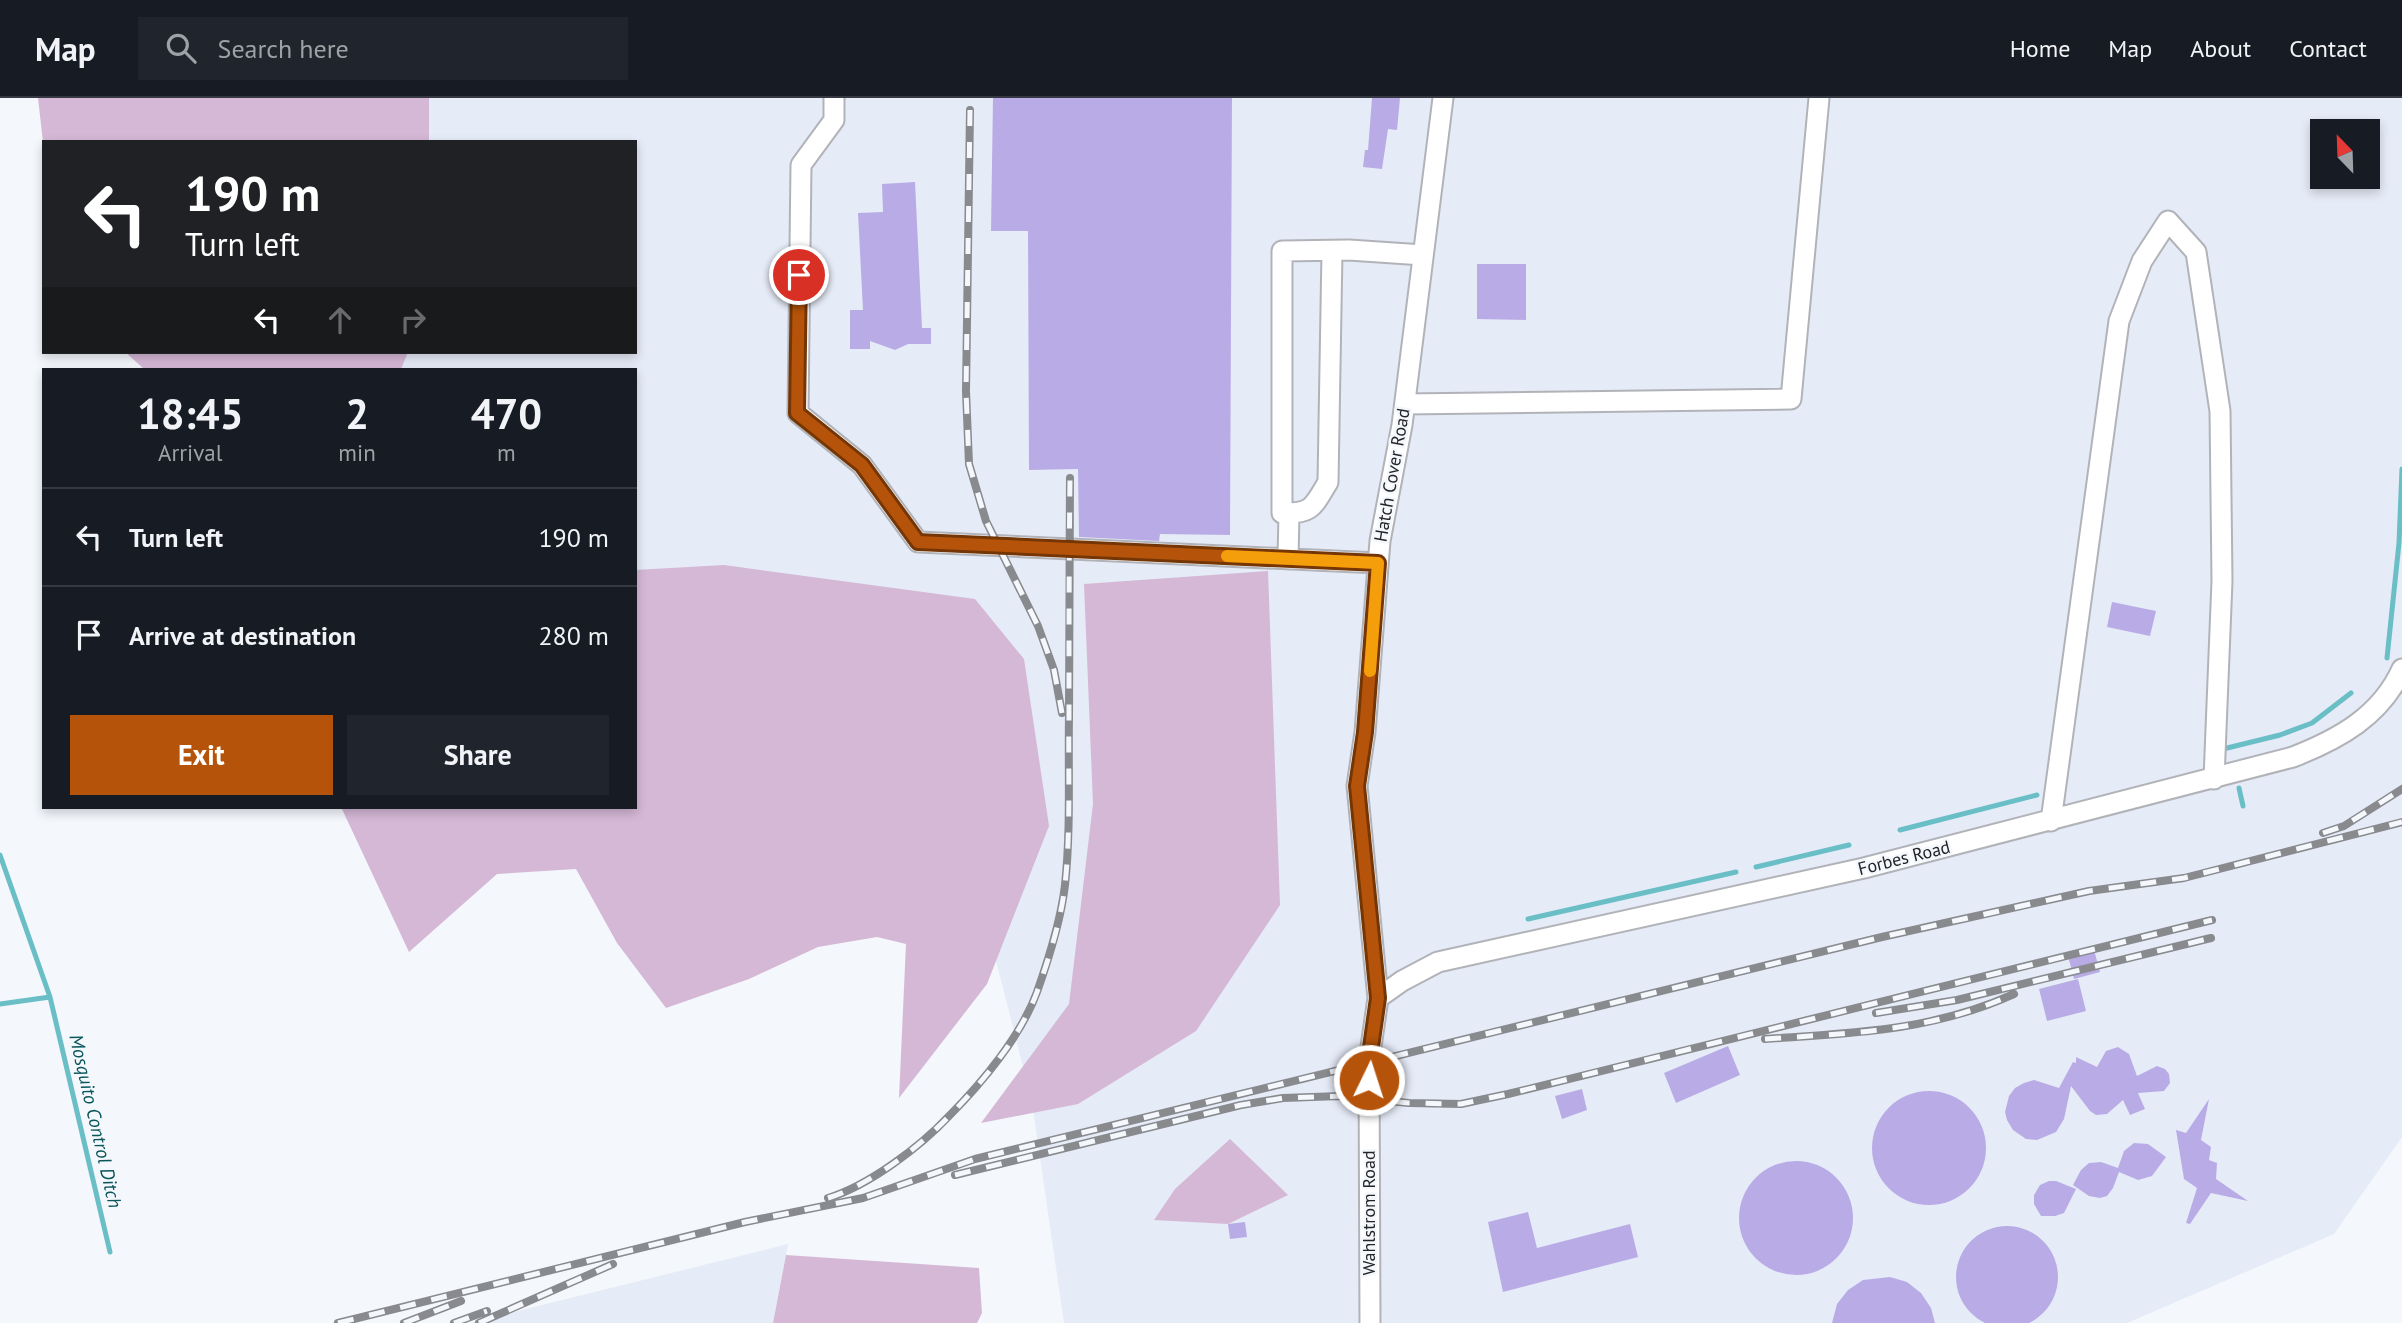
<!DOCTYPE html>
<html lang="en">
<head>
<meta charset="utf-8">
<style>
  :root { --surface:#171b24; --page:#20242c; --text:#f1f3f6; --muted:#9ea1a6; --line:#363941; --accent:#b45309 }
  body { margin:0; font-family:"PT Sans",sans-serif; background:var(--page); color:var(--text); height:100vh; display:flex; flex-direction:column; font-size:26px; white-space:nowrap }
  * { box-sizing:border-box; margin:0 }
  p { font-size:23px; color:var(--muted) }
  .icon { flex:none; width:38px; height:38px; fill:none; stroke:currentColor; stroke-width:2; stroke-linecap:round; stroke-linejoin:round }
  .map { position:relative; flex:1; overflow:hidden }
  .panel { position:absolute; left:42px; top:270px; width:595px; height:441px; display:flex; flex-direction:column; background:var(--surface); border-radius:0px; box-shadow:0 4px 10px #0003 }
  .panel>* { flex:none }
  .guide { position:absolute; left:42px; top:42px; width:595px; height:214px; border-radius:0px; box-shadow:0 4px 10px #0003; background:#202124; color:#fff; overflow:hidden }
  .needle { width:46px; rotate:337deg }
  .fabs { position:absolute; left:2310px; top:21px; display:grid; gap:14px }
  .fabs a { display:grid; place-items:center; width:70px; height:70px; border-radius:0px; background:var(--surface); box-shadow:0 4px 10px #0003; font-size:35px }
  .pin { position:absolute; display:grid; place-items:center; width:60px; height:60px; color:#fff; margin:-30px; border:4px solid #fff; border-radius:50%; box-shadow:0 2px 7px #0007 }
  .me { position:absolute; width:77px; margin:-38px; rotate:4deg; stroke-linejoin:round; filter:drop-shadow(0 0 5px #0008) }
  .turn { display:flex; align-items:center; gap:24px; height:147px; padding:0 28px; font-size:32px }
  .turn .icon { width:91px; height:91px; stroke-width:2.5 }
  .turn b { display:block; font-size:49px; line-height:60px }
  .lanes { display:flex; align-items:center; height:66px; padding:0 28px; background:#0003; justify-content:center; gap:35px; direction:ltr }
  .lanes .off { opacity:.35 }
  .eta { display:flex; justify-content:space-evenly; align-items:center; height:119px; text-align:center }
  .eta b { font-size:42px; font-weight:600; line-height:49px }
  .button { display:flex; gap:14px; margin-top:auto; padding:14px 28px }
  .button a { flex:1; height:80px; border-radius:0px; background:var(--accent); color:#fff; font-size:28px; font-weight:600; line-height:80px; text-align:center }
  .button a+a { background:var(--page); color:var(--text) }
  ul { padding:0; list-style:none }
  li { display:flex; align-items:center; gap:21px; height:98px; padding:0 28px; border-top:2px solid var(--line) }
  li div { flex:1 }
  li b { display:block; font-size:26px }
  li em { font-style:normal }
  header { display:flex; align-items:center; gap:42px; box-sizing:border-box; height:98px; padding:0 35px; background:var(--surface); border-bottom:2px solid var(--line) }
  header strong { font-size:33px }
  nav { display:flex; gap:38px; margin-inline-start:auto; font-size:24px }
  .search { width:490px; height:63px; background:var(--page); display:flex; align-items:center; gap:18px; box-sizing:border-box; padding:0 24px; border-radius:0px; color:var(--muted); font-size:26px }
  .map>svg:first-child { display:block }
  .built { fill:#e5ebf7; fill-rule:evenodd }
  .green { fill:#d5b8d6 }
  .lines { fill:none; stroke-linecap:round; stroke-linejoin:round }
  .stream { stroke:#6abec5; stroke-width:5 }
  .building { fill:#b9ace6 }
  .minor-casing { stroke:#b1b3b8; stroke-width:23 }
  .minor { stroke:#fff; stroke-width:19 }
  .rail-casing { stroke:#888a8e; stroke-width:8 }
  .rail { stroke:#f4f7fc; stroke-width:5; stroke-dasharray:16; stroke-linecap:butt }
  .route-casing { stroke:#753606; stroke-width:18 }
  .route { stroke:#b45309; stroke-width:12 }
  .slow { stroke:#f59e0b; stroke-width:12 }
  .labels { text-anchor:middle; stroke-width:5; stroke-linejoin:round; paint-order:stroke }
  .street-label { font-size:18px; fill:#232426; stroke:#f4f7fc }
  .water-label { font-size:19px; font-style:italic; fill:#09565b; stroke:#f4f7fc }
</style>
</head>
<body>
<header>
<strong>Map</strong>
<div class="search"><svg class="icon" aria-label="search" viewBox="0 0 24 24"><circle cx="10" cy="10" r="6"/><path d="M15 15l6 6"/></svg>Search here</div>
<nav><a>Home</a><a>Map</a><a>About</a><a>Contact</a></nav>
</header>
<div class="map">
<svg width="2402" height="1225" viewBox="0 0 2402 1225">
  <rect width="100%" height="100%" fill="#f4f7fc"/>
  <!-- built -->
  <path class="built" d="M213,0H2402V1039L2334,1136L2127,1225H1064L1032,1004L943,654L635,561V271H232L231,254H635V44H216ZM2322,33H2368V79H2322Z
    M788,1146L773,1225H470Z"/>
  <!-- green -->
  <path class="green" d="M38,0H429V44H44V53Z
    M125,254H408L401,271H144Z
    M724,467L975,501L1024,561L1049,728L987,886L899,1000L906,846L877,839L818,849L749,881L666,910L617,845L576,771L497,776L409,854L341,709H635V472Z
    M1268,473L1280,807L1196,933L1078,1006L981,1025L1069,906L1093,706L1084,486Z
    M1230,1041L1288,1097L1228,1126L1154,1122L1175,1091Z
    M786,1157L979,1170L982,1215L977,1225H773Z"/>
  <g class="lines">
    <!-- stream -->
    <path class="stream" d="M2387,560L2399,445L2402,371
      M2219,652L2280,637L2312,625L2351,595
      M2239,690L2243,708
      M1900,732L2037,697
      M0,757L50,899L110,1154
      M1756,769L1849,747
      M1528,821L1736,774
      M0,906L50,899"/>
  </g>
  <!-- building -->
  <path class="building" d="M993,0H1232L1230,437L1160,436L1159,443L1079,439L1078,371L1029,372L1028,133H991Z
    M1372,0H1400L1397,32L1388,31L1382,71L1363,69L1365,52H1368Z
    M915,84L922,230H931V246H908L895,252L870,243V251H850V212H863L858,115L883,114L882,86Z
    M1477,166H1526V222L1477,221Z
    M2112,504L2156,513L2150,538L2107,529Z
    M2093,848L2100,874L2074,881L2067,854Z
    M2078,881L2086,913L2047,923L2039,891Z
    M1728,948L1740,977L1676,1005L1664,975Z
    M2118,949L2129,956L2137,978L2157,968L2165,971L2169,976L2170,985L2164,993L2138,995L2145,1011L2130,1017L2123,1002L2107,1016L2096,1017L2090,1013L2071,988L2064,1021L2056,1034L2037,1042L2026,1041L2013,1032L2007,1022L2005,1014L2009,998L2015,990L2024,985L2034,982L2059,990L2073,964L2076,965V959L2097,969L2106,953Z
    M1582,991L1587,1012L1562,1021L1555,998Z
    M1872 1050a57 57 0 1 1 114 0a57 57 0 1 1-114 0Z
    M2209,1001L2201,1042L2211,1049L2209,1062L2217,1065L2216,1081L2248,1103L2211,1095L2190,1126L2186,1125L2197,1090L2184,1081L2176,1032L2186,1035Z
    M2134,1045L2148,1046L2166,1059L2152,1078L2138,1082L2119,1074L2113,1090L2107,1098L2100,1100L2089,1098L2073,1087L2081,1072L2089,1065L2101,1064L2118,1070L2124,1053Z
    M1739 1120a57 57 0 1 1 114 0a57 57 0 1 1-114 0Z
    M2049,1083H2056L2076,1091L2064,1115L2055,1118H2041L2034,1106V1097L2040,1087Z
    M1528,1114L1537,1150L1630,1126L1638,1159L1503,1194L1488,1124Z
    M1245,1124L1247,1139L1230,1141L1228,1126Z
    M1956 1179a51 51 0 1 1 102 0a51 51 0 1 1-102 0Z
    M1890,1179L1907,1184L1921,1195L1931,1210L1935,1225H1832L1837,1206L1848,1192L1863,1182Z"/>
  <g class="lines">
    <defs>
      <path id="minor" d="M834,0V22L801,67L798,315L862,367L918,444L1378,465
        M1332,153L1328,384C1313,409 1312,416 1282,415V153L1349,152L1423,157
        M1405,306L1791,301L1819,0
        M1288,461L1289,415
        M2051,723L2119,223L2142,163L2168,123L2196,154L2220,313L2222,483L2214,681
        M1378,900L1402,883L1438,864L1864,770L2293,659C2339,641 2381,618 2402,571
        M1370,1225L1369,963L1378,900L1357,688L1365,634L1380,443L1402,327L1443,0"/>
    </defs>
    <!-- minor casing -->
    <use href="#minor" class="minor-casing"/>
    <!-- minor -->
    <use href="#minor" class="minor"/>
    <defs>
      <path id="rail" d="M970,12L966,293L969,366L986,423L1038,528L1054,572L1062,615
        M2323,735L2344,728L2402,691
        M1876,915L1957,902L2211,840
        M1765,941C1854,935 1932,933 2014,896
        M955,1077L1241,1007L1283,1000L1341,998L1409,1005L1461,1006L1508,996L2212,822
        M828,1100C868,1088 920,1049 949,1018C982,985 1021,938 1037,894C1049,860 1061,822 1065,787C1071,731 1068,673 1069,618C1069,538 1069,459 1070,380
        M338,1225L745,1124L863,1100L975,1061L1882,839L2089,793L2184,780L2402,724
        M404,1225L461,1203
        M454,1225L487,1213
        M479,1225L613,1166"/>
    </defs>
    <!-- rail casing -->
    <use href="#rail" class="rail-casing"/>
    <!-- rail -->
    <use href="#rail" class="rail"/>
  </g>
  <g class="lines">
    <defs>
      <path id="route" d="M799,177L797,315L862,367L918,444L1378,465L1365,634L1357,688L1378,900L1369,963V982"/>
    </defs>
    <!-- route casing -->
    <use href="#route" class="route-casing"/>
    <!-- route -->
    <use href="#route" class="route"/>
    <!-- slow -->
    <path class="slow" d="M1227,458L1378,465L1370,573"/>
  </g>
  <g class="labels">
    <!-- street labels -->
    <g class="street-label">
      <text transform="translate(1392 377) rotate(-80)" y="6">Hatch Cover Road</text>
      <text transform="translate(1904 760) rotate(-14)" y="6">Forbes Road</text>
      <text transform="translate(1369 1115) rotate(-90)" y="6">Wahlstrom Road</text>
    </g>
    <!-- water labels -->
    <g class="water-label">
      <text transform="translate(96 1023) rotate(77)" y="7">Mosquito Control Ditch</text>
    </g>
  </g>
</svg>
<div class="fabs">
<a><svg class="needle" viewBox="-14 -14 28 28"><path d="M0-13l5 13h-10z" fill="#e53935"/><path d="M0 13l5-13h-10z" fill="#9ea1a6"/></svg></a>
</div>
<div class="pin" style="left:799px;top:177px;background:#d93025"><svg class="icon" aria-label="arrive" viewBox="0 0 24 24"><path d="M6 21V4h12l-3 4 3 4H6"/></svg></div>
<svg class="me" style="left:1369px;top:982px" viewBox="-20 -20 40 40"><circle r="17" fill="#b45309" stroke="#fff" stroke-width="3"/><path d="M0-11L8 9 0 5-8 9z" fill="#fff"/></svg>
<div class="guide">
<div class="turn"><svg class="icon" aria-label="left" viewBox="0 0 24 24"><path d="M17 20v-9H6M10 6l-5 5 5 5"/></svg><div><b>190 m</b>Turn left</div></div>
<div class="lanes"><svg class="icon" aria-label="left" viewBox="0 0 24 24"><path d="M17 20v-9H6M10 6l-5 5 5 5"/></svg><svg class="icon off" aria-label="ahead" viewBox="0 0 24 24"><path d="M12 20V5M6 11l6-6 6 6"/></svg><svg class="icon off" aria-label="right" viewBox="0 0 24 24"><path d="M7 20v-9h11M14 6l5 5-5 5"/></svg></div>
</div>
<section class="panel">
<div class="eta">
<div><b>18:45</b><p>Arrival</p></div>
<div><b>2</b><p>min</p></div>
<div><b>470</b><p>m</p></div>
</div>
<ul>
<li><svg class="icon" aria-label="left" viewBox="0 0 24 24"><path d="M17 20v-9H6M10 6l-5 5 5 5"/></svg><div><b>Turn left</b></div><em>190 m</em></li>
<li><svg class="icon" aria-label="arrive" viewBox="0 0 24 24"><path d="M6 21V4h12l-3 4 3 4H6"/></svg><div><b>Arrive at destination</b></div><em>280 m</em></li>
</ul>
<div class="button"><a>Exit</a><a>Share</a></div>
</section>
</div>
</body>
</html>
